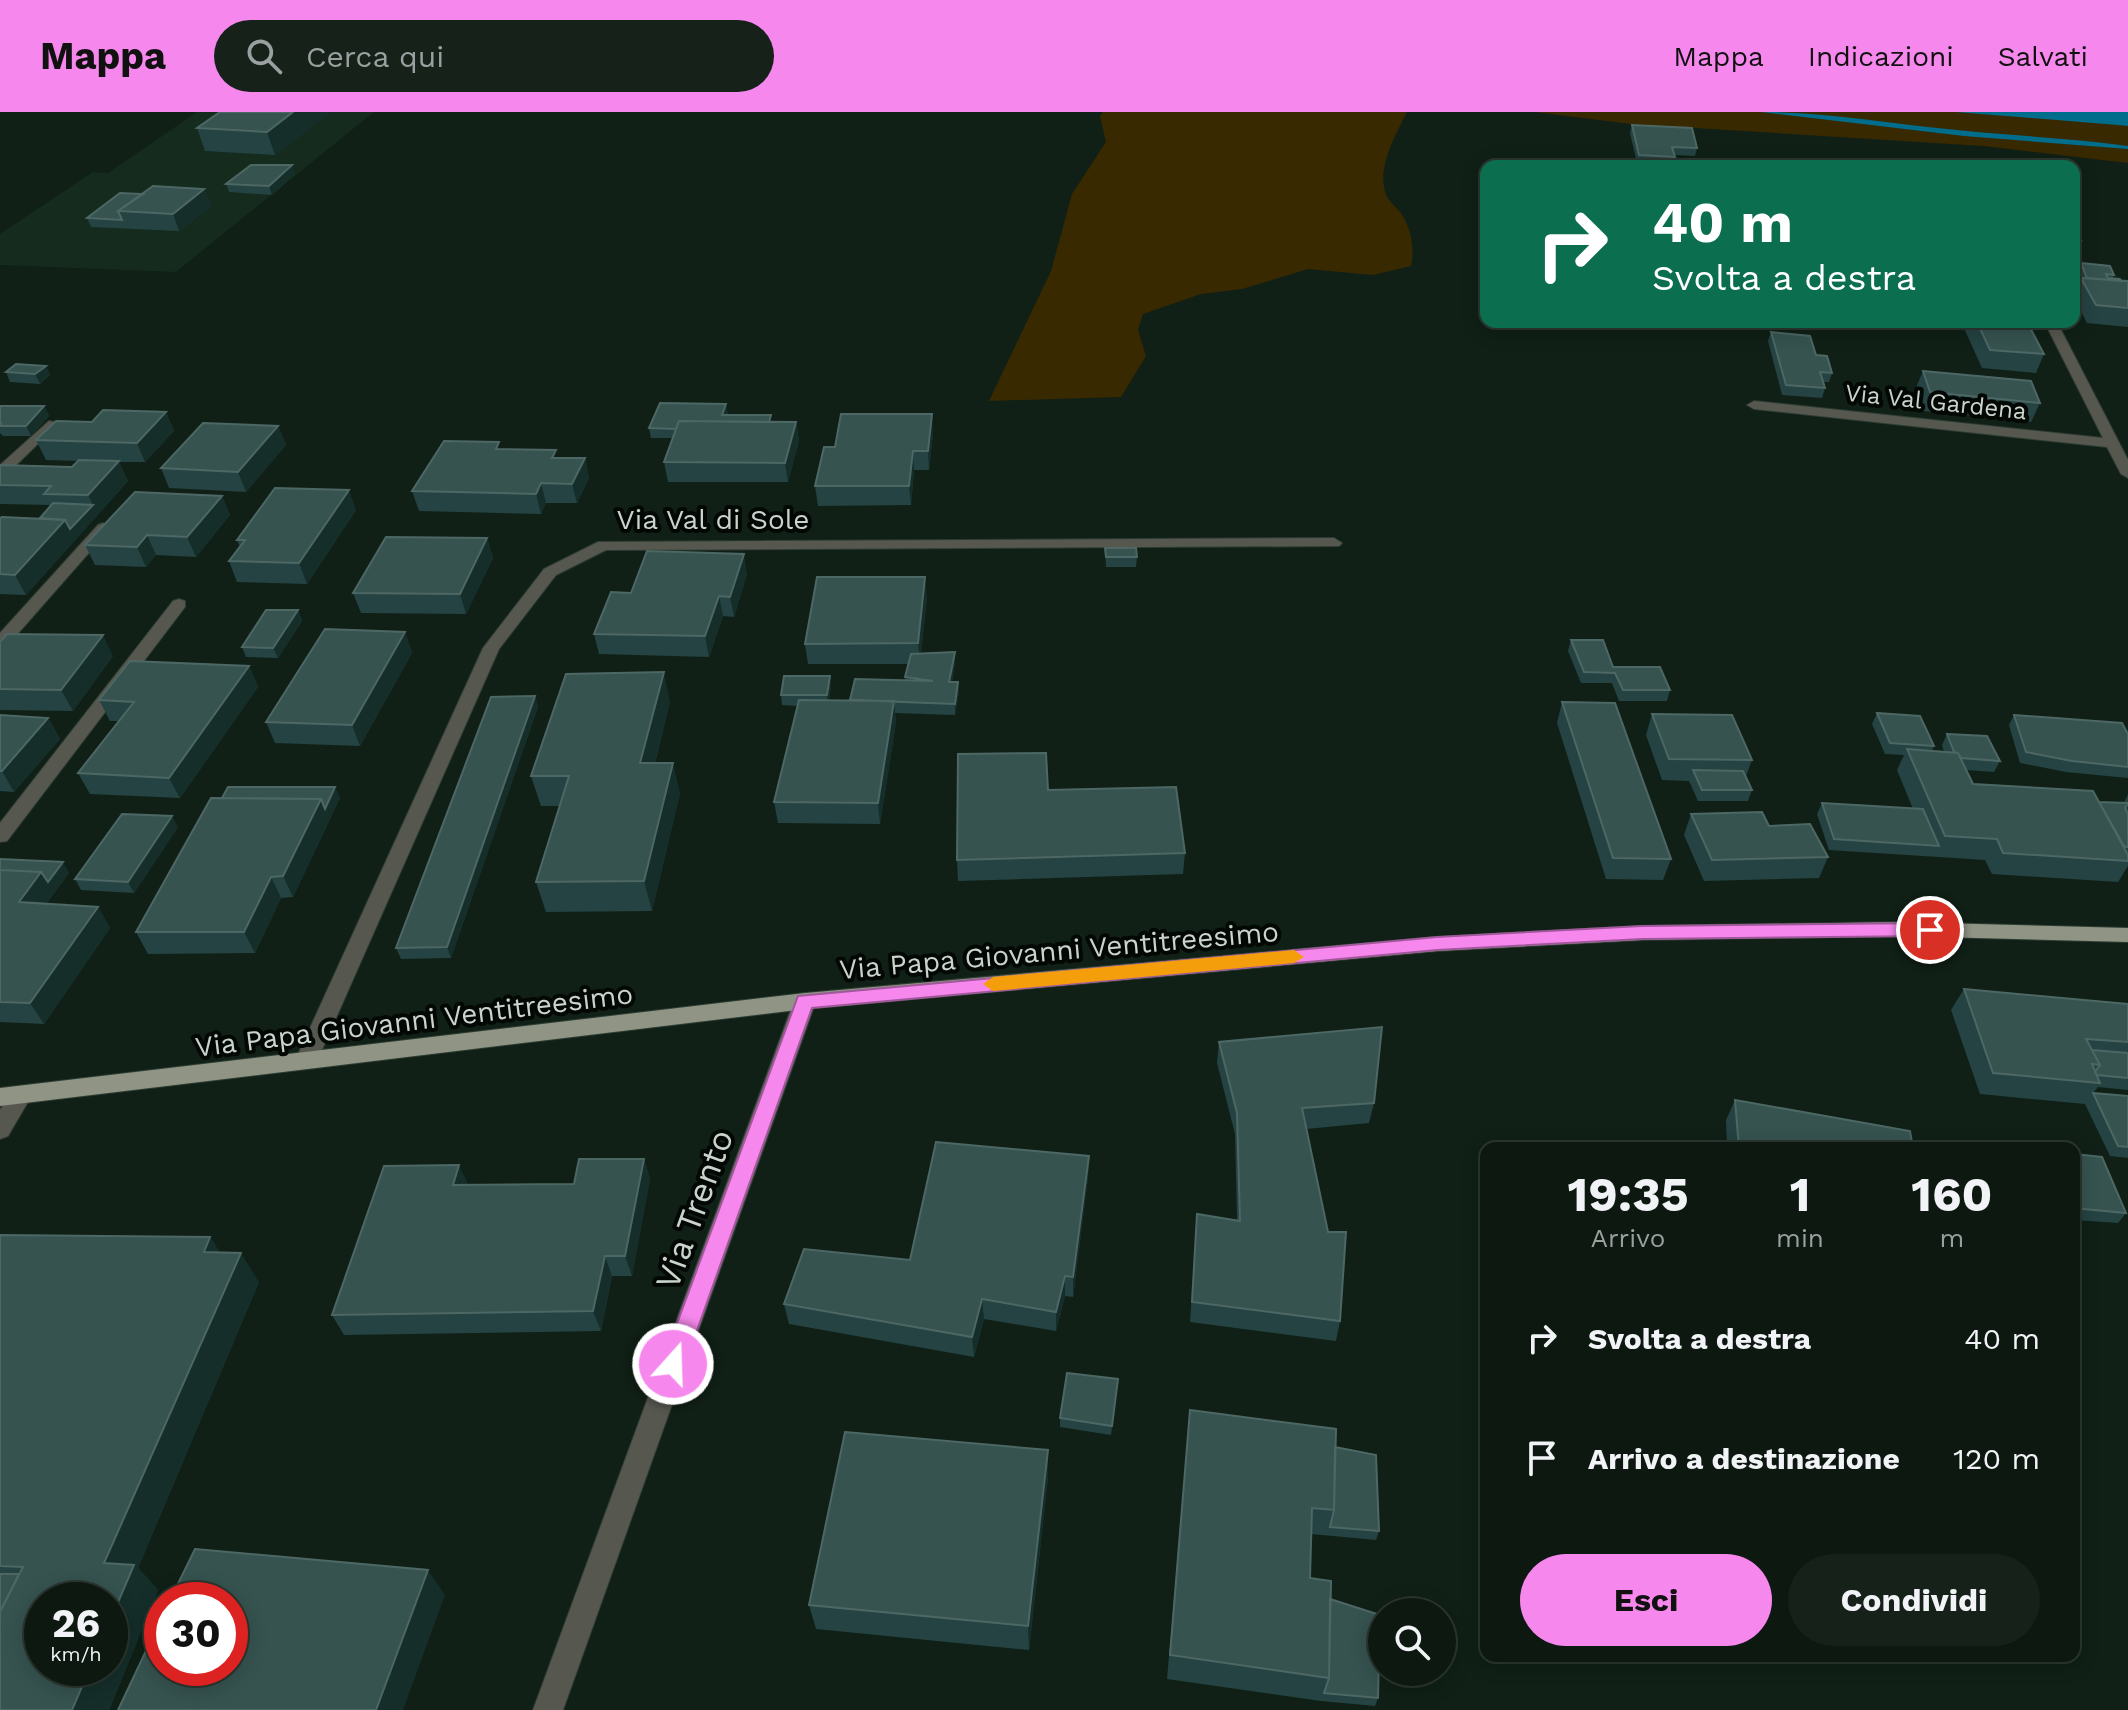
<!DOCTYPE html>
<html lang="it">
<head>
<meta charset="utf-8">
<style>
  :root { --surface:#0c1810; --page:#152119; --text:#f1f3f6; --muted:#9aa09f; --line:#2c3730; --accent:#f688ed }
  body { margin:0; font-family:"Work Sans",sans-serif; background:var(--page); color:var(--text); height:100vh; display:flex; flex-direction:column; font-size:30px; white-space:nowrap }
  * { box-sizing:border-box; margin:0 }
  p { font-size:26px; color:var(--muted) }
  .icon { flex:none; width:44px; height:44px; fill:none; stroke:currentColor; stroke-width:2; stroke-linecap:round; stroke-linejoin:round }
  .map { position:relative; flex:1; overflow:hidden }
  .drawer { position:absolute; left:1480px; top:1030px; width:600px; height:520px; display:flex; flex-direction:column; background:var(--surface); border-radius:16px; box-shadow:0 4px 20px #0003,0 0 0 2px var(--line) }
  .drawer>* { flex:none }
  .hud { position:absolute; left:1480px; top:48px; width:600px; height:168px; border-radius:16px; box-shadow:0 4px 20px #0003,0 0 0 2px var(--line); background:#0b6e4f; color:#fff; overflow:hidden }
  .controls { position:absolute; left:1368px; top:1486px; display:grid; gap:16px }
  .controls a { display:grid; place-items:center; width:88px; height:88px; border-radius:50%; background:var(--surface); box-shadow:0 4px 20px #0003,0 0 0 2px var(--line); font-size:40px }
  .speed { position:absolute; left:24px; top:1470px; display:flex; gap:16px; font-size:40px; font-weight:700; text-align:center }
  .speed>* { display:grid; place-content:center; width:104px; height:104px; border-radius:50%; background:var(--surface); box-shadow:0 4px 20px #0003,0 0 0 2px var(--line); line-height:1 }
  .speed small { font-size:20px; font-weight:400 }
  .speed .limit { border:12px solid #d22; background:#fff; color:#111 }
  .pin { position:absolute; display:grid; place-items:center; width:68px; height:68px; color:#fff; margin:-34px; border:4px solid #fff; border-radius:50%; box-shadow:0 2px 8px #0007 }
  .me { position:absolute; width:88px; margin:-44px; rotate:20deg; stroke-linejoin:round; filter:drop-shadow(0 0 6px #0008) }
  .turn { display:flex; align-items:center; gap:28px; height:168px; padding:0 40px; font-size:36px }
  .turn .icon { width:104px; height:104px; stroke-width:2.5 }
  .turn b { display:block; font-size:56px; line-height:68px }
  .eta { display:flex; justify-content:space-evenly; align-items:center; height:136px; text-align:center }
  .eta b { font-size:48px; font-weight:700; line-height:56px }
  .cta { display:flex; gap:16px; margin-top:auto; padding:16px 40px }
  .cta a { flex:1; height:92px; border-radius:48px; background:var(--accent); color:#111; font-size:32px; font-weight:700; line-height:92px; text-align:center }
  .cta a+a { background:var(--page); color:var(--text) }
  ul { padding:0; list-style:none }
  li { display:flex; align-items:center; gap:24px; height:120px; padding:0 40px }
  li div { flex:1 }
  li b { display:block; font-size:30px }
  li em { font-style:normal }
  header { display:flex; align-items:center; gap:48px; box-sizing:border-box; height:112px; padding:0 40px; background:var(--accent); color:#111 }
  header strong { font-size:38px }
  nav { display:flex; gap:44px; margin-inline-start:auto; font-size:28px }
  .search { width:560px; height:72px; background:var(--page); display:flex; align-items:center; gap:20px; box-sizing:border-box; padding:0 28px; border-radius:44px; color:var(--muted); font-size:30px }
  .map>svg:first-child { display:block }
  .built { fill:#142b1d }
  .green { fill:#392900 }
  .water { fill:#006d8c }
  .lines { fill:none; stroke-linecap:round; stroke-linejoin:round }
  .minor-casing { stroke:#2e3d33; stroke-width:2 }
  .major-casing { stroke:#2e3d33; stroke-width:2 }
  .minor { fill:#565850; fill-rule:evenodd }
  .major { fill:#8f9484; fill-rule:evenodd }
  .wall { fill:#244342 }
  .shaded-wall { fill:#152e2a }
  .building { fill:#365350; stroke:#4d6764; stroke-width:2 }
  .route { fill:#f688ed; stroke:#a0589a; stroke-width:2 }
  .slow { fill:#f59e0b }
  .labels { text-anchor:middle; stroke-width:8; stroke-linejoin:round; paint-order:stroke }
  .far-street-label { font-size:24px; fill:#cad4cd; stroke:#030805 }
  .street-label { font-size:28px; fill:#cad4cd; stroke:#030805 }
  .near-street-label { font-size:34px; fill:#cad4cd; stroke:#030805 }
</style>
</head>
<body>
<header>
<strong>Mappa</strong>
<div class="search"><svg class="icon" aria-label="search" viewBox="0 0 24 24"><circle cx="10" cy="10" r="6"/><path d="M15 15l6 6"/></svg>Cerca qui</div>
<nav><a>Mappa</a><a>Indicazioni</a><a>Salvati</a></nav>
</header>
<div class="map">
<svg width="2128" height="1598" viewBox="0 0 2128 1598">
  <rect width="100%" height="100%" fill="#102016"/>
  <!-- built -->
  <path class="built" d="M197,0H374L176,160L0,153V122L93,60L108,61Z"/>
  <!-- green -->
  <path class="green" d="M1103,0H1407C1395,24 1375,58 1387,85C1390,90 1396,95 1400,100C1411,115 1415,137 1411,154L1373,163L1308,157L1242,177L1201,182L1143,202L1138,218L1146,244L1121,285L989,289L1051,159L1072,82L1106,30L1100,4Z
    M1535,0H2128V51L1983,34L1631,12Z"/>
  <!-- water -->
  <path class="water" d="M1761,0C1827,0 1892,12 1957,18C2014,24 2071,26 2128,34V37L1964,24Z
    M1956,0H2128V14L2118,13Z"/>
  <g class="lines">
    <defs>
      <path id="minor" d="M2020,210H2057L2128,348V366L2121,362L2107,335L1754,297L1747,293L1754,289L2103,326L2048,217Z
        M49,309L54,310V316L5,364L0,365V353Z
        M103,411L111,416L108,419L6,535L0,536V521L98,413Z
        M1334,426L1342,431L1339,434L606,438L556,463L499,537L317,949L314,955L306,957L298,955L295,949L483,536L544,457L598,430Z
        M179,487L185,489V495L7,729L0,730V711L173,489Z
        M805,881L812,883L816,889L563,1598H533L794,889L798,883Z
        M21,974L29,977L32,983L8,1024L0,1027V998L13,977Z"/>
      <path id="major" d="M1901,810L2128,816V830L1901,824L1642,828L1437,839L805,897L0,994V976L805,881L1437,825L1642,814Z"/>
    </defs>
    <!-- minor casing -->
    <use href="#minor" class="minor-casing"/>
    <!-- major casing -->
    <use href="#major" class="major-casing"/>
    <!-- minor -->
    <use href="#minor" class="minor"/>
    <!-- major -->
    <use href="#major" class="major"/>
  </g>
  <!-- wall -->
  <path class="wall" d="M330,0L275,43L205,39L197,16Z
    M1632,13L1697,36L1695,44L1675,43L1673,53L1637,51L1630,21Z
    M295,62L272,83L229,80L226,72Z
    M204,77L211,94L179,119L91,115L87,106L143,82Z
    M2074,115L2081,128L2077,137H2074Z
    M2081,151L2114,163L2113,166L2128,169V215L2087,211L2075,187L2074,188V162L2078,174L2080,168L2077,160Z
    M1964,210H2027L2044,242L2036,261L1982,256L1963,214Z
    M1771,220L1816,243L1832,261L1829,270H1823L1825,276L1822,286L1782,283L1768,229Z
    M46,254L50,263L40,272L10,270L6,260Z
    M1923,259L2040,291L2031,310L1923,299L1915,278Z
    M0,294H44L49,304L31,324H3L0,321Z
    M166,300L174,319L145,350H119L128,369L26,483L0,482V406H40L50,395V393L0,392V353L72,355L79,349L46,348L36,328L92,310Z
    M728,302L727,303L772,310H796L799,329L788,370H668L664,350L673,326H651L649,316Z
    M278,314L286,333L246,380L169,376L161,356Z
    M933,321L929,358H914L911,393L818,394L815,374L835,335Z
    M501,337L558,346H585L589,366L577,391H546L541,402L419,399L412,379Z
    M222,384L230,403L196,445L156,443L146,455L95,453L85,433Z
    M356,398L307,472L237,470L229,449L240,435L237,428Z
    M487,426L493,446L466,502L361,501L353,481Z
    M1105,436L1137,445L1136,455H1106Z
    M747,462L734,505L723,504L709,545L599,542L594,522L631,481Z
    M927,485L921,541L955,540V551L952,570L959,580L955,603L895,601L896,610L880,712L778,711L774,690L797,594L782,593L781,583L831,574L829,588L850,589L905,568L908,552H808L805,532Z
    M298,498L302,509L278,546L246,545L242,535Z
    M405,520L412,541L360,634L275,631L266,610Z
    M1571,528L1613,555L1670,578L1667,589H1619L1612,571H1581L1568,539Z
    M0,530L113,544L73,599L0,598Z
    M249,554L258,575L180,686L90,682L78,661L119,609H110L99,588Z
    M535,584L538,595L451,846L401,847L396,836Z
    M670,590L655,651L680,681L652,799L546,800L536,770L559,694H541L531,664Z
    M1562,590L1671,747L1663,768L1606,767L1557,611Z
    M1877,601L1934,634L1932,639L1944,640L1942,633L1947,622L2000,649L1994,660L1966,658L1973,672L2099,690L2124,691L2128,682V754L2118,770L1992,762L1985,748L1829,738L1817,702L1822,691L1913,697L1897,658L1904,643L1885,642L1872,612Z
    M1652,602L1752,648L1746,664L1752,678L1748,689H1698L1689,669L1662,668L1646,623Z
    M0,603L48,606L60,627L14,680L0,679Z
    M2014,603L2128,622V666L2066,660L2020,651L2009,613Z
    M335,675L340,686L293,785L281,786L255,841L148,842L136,820L222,686Z
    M1048,678L1185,741L1183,762L958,769L957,748Z
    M1691,702L1769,714L1828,745L1819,766L1704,769L1684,723Z
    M178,715L134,781L81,778L75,767Z
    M0,747L69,761L46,792L98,795L110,816L44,912L0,910Z
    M1964,877L2128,892V978L2098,975L2093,981L2128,984V1046L2110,1044L2085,992L1980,982L1951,898Z
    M1219,930L1374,991L1369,1011L1306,1017L1340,1209L1336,1229L1190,1210L1197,1102L1237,1108L1235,1022L1217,951Z
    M1735,988L1913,1036H1727L1726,1008Z
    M2074,1042L2126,1101L2118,1111L2074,1108Z
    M1089,1044L1088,1065L1073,1185L1065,1184L1056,1219L984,1207L974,1245L789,1212L784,1192L910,1148Z
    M644,1047L650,1067L632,1164H612L601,1219L344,1223L332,1203L468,1073L574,1072Z
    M0,1123L210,1125L220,1141L259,1170L138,1456L158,1478L109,1598H0Z
    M1118,1267L1111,1323L1060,1315V1306Z
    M1190,1298L1335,1335L1379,1419L1376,1428L1311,1422L1310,1466L1330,1487L1378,1586L1375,1594L1321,1589L1167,1567Z
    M1048,1338V1365L1029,1538L816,1517L809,1493Z"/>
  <!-- shaded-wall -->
  <path class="shaded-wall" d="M293,0H330L275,43L267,20Z
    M292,53L295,62L272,83L269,74Z
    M204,77L211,94L179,119L173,102Z
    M46,254L50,263L40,272L35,262Z
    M726,292L728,302L724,313L722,303Z
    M44,294L49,304L31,324L26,314Z
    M166,300L174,319L145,350L137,331Z
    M932,302L933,321L929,358L928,339Z
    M796,310L799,329L788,370L785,351Z
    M278,314L286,333L246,380L238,360Z
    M913,339L914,358L911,393L909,374Z
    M585,346L589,366L577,391L572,372Z
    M119,349L128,369L26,483L15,463L65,408L93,393L88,383Z
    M541,371L546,391L541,402L536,382Z
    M349,378L356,398L307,472L299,451Z
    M222,384L230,403L196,445L187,425Z
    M147,423L156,443L146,455L137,435Z
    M487,426L493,446L466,502L460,482Z
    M744,442L747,462L734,505L730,485Z
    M925,465L927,485L920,552L918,531Z
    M719,484L723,504L709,545L705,524Z
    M298,498L302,509L278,546L273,536Z
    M405,520L412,541L360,634L352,613Z
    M103,523L113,544L73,599L61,578Z
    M955,540V551L950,580L949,570Z
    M249,554L258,575L180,686L169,666Z
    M664,560L670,590L647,681L640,651Z
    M830,564L831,574L828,594L827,583Z
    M958,570L959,580L955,603V592Z
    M535,584L538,595L451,846L447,835Z
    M894,589L896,610L880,712L878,691Z
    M48,606L60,627L14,680L2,659Z
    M673,651L680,681L652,799L644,769Z
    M335,675L340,686L293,785L283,764L321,687Z
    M172,704L178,715L134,781L128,770Z
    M63,750L69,761L32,811L19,790L41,760Z
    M271,765L281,786L255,841L244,820Z
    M98,795L110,816L44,912L30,891Z
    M1089,1044L1088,1065L1073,1185V1165Z
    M644,1047L650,1067L632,1164L625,1144Z
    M459,1053L469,1074L453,1073Z
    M210,1125L229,1154L204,1140Z
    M241,1141L259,1170L138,1456L158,1478L109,1598H72L90,1556H110V1509L104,1451Z
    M605,1144L612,1164L601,1219L593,1199Z
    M1065,1164V1184L1056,1219V1200Z
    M982,1187L984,1207L974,1245L972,1225Z
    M1048,1338V1365L1029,1538L1028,1514Z
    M428,1458L445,1483L403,1598H376Z"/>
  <!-- building -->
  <path class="building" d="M220,0H293L267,20L197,16Z
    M1632,13L1692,16L1697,36L1672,35L1675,45L1639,43Z
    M251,53H292L269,74L226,72Z
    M153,74L204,77L173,102L118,99Z
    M120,81L143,82L118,99L122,108L87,106Z
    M2074,115L2081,128L2074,127Z
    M2081,151L2110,154L2114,163L2106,162L2108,166L2120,167L2121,169L2087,166Z
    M2074,162L2079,179L2074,178Z
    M2081,166L2128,169V196L2096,193Z
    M1977,210H2027L2044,242L1990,238Z
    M1771,220L1810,224L1816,243L1827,244L1832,261L1820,260L1825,276L1786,273Z
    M16,252L46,254L35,262L6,260Z
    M1923,259L2031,269L2040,291L1930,280Z
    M660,291L726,292L722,303H771L769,310L679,309L676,317L649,316Z
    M0,294H44L26,314H0L1,311H0Z
    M103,298L166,300L137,331L36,328L56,309L92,310Z
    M841,302H932L928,339H913L909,374H815L824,335H835Z
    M679,309L796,310L785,351L664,350Z
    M203,311L278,314L238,360L161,356Z
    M444,329L499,330L496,337L556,338L552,346H585L572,372L541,371L536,382L412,379Z
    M79,348L119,349L88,383L44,382L51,374L0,373V353L72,355Z
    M275,376L349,378L299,451L229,449L245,428H237Z
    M135,380L222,384L187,425L147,423L137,435L85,433Z
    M53,391L93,393L70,417L65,408L40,406Z
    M2,405L65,408L15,463L0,462V406Z
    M386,425L487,426L460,482L353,481Z
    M1105,436H1136L1137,445H1106Z
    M647,439L744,442L730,485L719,484L705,524L594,522L611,480L631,481Z
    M817,465H925L918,531L805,532Z
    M266,498H298L273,536L242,535Z
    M325,517L405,520L352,613L266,610Z
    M7,522L103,523L61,578L0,577V530Z
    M1571,528H1603L1613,555H1660L1670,578H1623L1615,561L1584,560Z
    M955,540L949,570H958L955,592L850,588L855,567L933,569L905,565L911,542Z
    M130,549L249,554L169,666L78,661L134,590L99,588Z
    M664,560L640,651H673L644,769L536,770L569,664H531L566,562Z
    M784,564H830L827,583H781Z
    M535,584L447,835L396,836L491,585Z
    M799,588L894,589L878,691L774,690Z
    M1562,590L1615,591L1671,747L1613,746Z
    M1877,601L1920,604L1934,634L1890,631Z
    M1652,602L1732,603L1752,648L1669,647Z
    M0,603L48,606L2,659H0Z
    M2014,603L2122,611L2128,622V655L2072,649L2026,640Z
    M1947,622L1987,624L2000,649L1961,646L1958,641L1954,640Z
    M1907,637L1958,641L1973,672L2093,679L2128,743V749L2003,741L1997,727L1945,724Z
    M1046,641L1048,678L1176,675L1185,741L957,748L958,642Z
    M1693,658L1743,659L1752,678H1702Z
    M228,675H335L325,697L321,687L222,686Z
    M211,686L321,687L283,764L271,765L244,820H136Z
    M2099,690L2128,691L2125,696L2128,702V735L2124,734Z
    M1822,691L1923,697L1939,734L1834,727Z
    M1762,700L1769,714L1810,712L1828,745L1712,748L1691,702Z
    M122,702L172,704L128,770L75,767Z
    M0,747L63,750L48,770L41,760L0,758Z
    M0,758L41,760L19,790L98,795L30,891L0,890Z
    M1964,877L2128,892V930L2086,927L2100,953L2092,952L2100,971L1993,961Z
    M1382,915L1374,991L1302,996L1328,1120H1346L1340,1209L1192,1190L1197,1102L1240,1109L1237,1001L1219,930Z
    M2092,938L2128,941V966L2097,963L2095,960L2100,953Z
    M2093,981L2128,984V1035L2118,1034Z
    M1735,988L1910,1019L1913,1036H1739Z
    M936,1030L1089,1044L1073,1165L1065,1164L1056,1200L982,1187L972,1225L784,1192L804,1137L910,1148Z
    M2074,1042L2102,1045L2126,1101L2074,1096Z
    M579,1047H644L625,1144H605L593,1199L332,1203L384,1054L459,1053L453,1073L574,1072Z
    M0,1123L210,1125L204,1140L241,1141L104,1451L134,1453L110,1509V1488H42V1556H90L72,1598H0V1500L23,1455L0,1454Z
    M1067,1261L1118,1267L1112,1314L1060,1306Z
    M1190,1298L1336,1317L1334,1398L1312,1396L1310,1466L1331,1469L1329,1566L1170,1543Z
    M845,1320L1048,1338L1028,1514L809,1493Z
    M1335,1335L1376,1343L1379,1419L1330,1415L1334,1398Z
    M195,1437L428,1458L376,1598H118L162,1505V1556H230V1488H170Z
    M0,1462H19L0,1500Z
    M1330,1487L1380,1503L1378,1586L1324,1581L1329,1566Z"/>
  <!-- route -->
  <path class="route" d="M1930,811L1940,818L1930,824L1642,827L1437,838L812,896L685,1252L681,1259L673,1263L665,1259L662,1252L798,884L1437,825L1642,814Z"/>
  <!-- slow -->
  <path class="slow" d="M1294,838L1304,845L1294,851L993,879L983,872L993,865Z"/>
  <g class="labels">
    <!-- far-street labels -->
    <g class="far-street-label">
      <text transform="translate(1936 290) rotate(6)" y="8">Via Val Gardena</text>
    </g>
    <!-- street labels -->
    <g class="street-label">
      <text x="713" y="417">Via Val di Sole</text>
      <text transform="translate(1059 838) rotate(-5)" y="10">Via Papa Giovanni Ventitreesimo</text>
      <text transform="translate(414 908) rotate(-7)" y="10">Via Papa Giovanni Ventitreesimo</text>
    </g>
    <!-- near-street labels -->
    <g class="near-street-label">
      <text transform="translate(694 1097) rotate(-70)" y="12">Via Trento</text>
    </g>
  </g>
</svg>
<div class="controls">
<a><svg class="icon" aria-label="search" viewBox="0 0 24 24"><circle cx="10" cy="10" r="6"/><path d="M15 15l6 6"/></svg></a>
</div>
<div class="speed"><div>26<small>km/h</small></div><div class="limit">30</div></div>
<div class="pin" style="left:1930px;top:818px;background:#d93025"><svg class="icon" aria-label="arrive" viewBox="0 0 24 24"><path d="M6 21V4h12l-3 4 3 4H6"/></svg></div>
<svg class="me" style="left:673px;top:1252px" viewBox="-20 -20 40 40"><circle r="17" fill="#f688ed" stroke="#fff" stroke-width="3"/><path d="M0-11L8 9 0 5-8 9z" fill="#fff"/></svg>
<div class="hud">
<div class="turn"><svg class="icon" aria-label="right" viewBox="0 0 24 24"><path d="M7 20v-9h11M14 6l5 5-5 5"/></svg><div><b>40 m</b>Svolta a destra</div></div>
</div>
<section class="drawer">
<div class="eta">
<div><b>19:35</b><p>Arrivo</p></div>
<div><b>1</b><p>min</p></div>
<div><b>160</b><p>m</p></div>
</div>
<ul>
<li><svg class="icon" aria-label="right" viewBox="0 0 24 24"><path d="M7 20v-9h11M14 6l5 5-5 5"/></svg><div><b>Svolta a destra</b></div><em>40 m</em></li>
<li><svg class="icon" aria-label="arrive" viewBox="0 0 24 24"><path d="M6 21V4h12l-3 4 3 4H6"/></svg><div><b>Arrivo a destinazione</b></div><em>120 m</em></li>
</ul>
<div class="cta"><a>Esci</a><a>Condividi</a></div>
</section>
</div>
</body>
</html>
